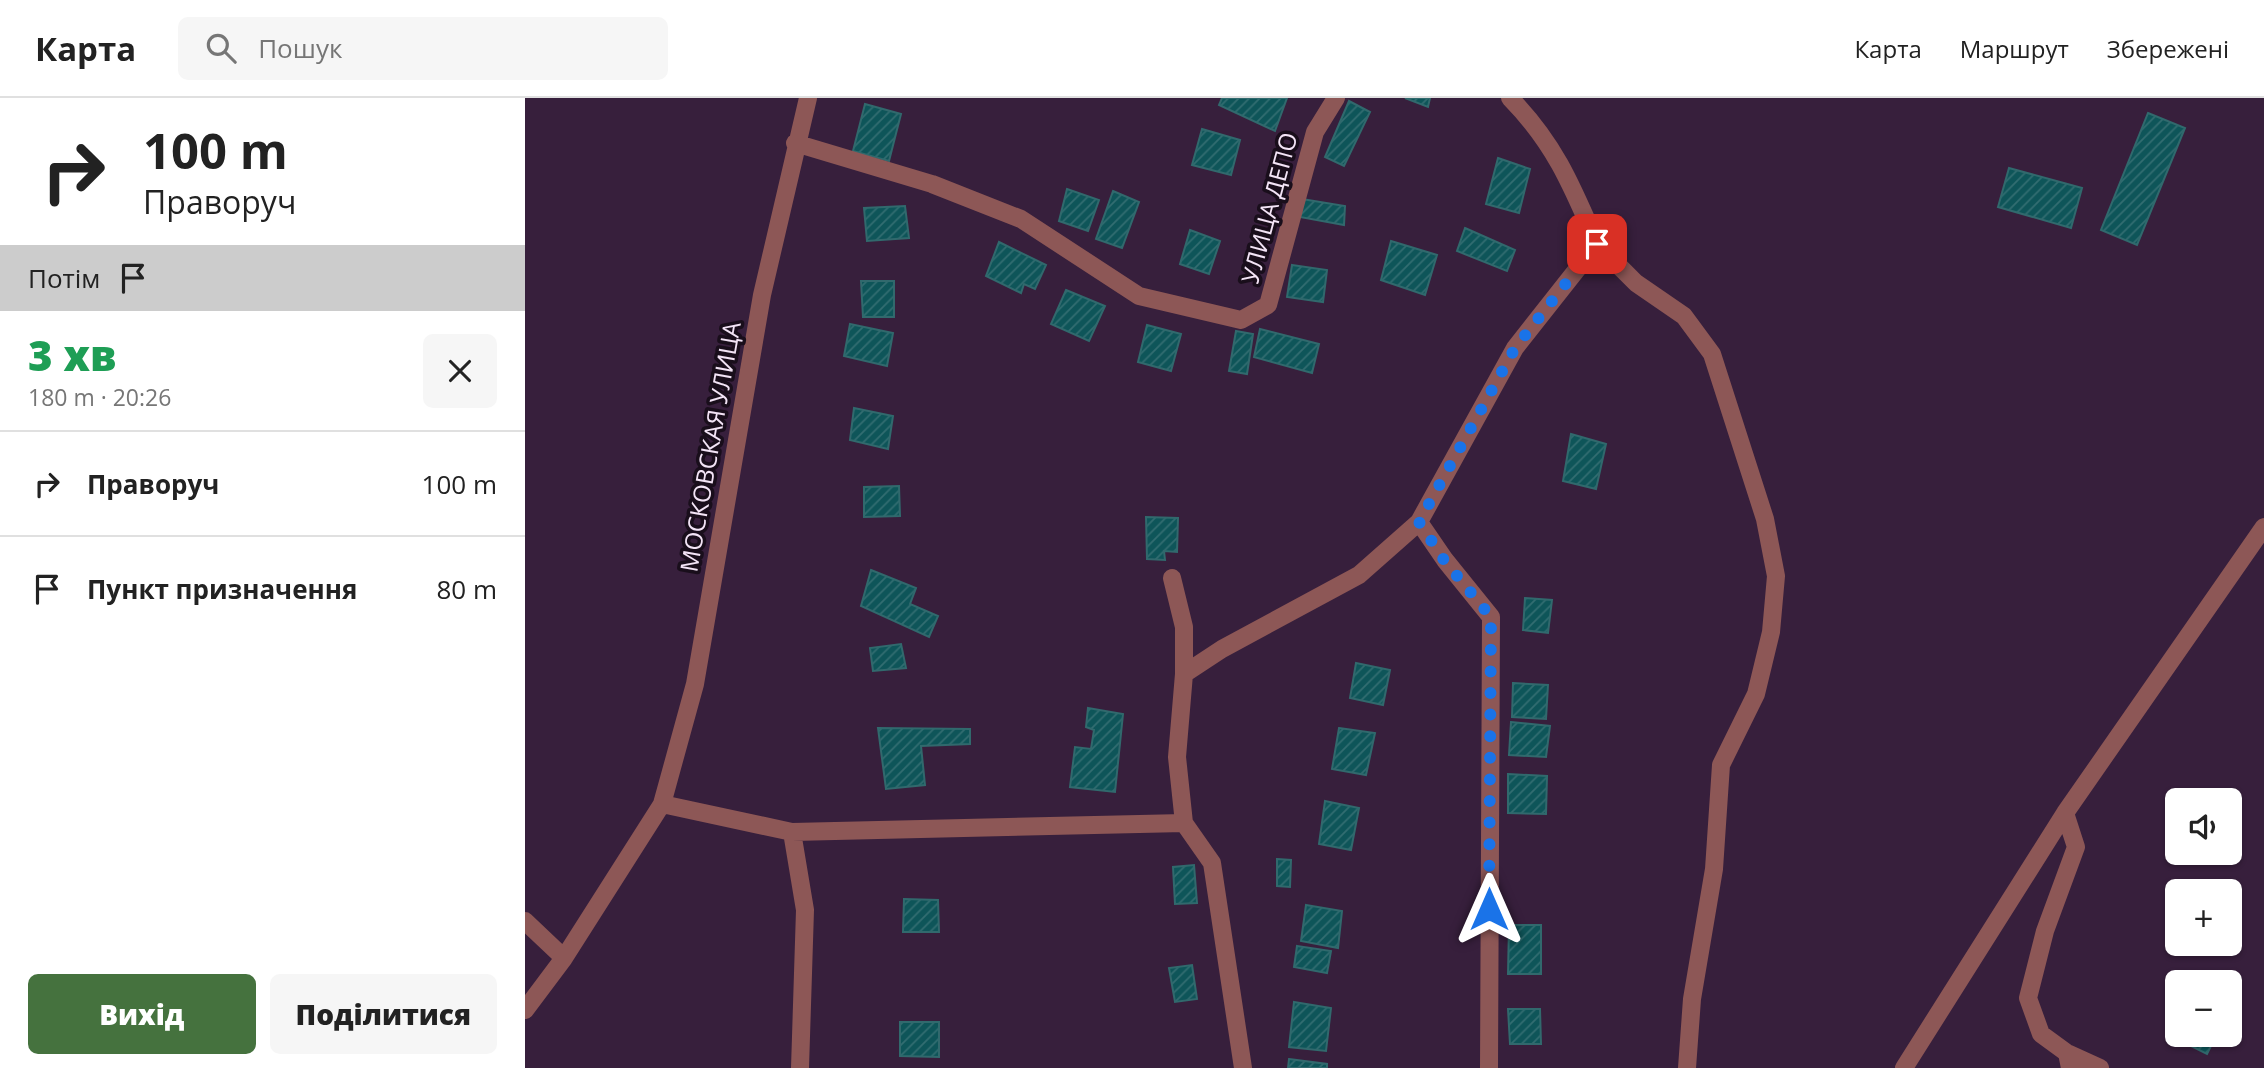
<!DOCTYPE html>
<html lang="uk">
<head>
<meta charset="utf-8">
<style>
  :root { --surface:#fff; --page:#f6f6f6; --text:#222; --muted:#767676; --line:#e0e0e0; --accent:#45723e }
  body { margin:0; font-family:"Open Sans",sans-serif; background:var(--page); color:var(--text); height:100vh; display:flex; flex-direction:column; font-size:26px; white-space:nowrap }
  * { box-sizing:border-box; margin:0 }
  p { font-size:23px; color:var(--muted) }
  .icon { flex:none; width:38px; height:38px; fill:none; stroke:currentColor; stroke-width:2; stroke-linecap:round; stroke-linejoin:round }
  .map { position:relative; flex:1; overflow:hidden }
  .sheet { display:flex; flex-direction:column; background:var(--surface); width:525px }
  .sheet>* { flex:none }
  .top-card { background:#fff; color:var(--text); overflow:hidden }
  .tools { position:absolute; left:1640px; top:690px; display:grid; gap:14px }
  .tools a { display:grid; place-items:center; width:77px; height:77px; border-radius:10px; background:var(--surface); box-shadow:0 2px 5px #0004; font-size:35px }
  .pin { position:absolute; display:grid; place-items:center; width:60px; height:60px; color:#fff; margin:-30px; border-radius:14px; box-shadow:0 4px 10px #0006 }
  .me { position:absolute; width:77px; margin:-38px; rotate:0deg; stroke-linejoin:round; filter:drop-shadow(0 0 5px #0008) }
  .turn { display:flex; align-items:center; gap:24px; height:147px; padding:0 28px; font-size:32px }
  .turn .icon { width:91px; height:91px; stroke-width:2.5 }
  .turn b { display:block; font-size:49px; line-height:60px }
  .then { display:flex; align-items:center; height:66px; padding:0 28px; background:#0003; gap:14px; font-size:26px }
  .round { display:grid; place-items:center; flex:none; width:74px; height:74px; border-radius:10px; background:var(--page) }
  .head { display:flex; align-items:center; justify-content:space-between; height:119px; padding:0 28px }
  h1 { font-size:42px; font-weight:800; line-height:52px; color:#1e9e55 }
  .button { display:flex; gap:14px; margin-top:auto; padding:14px 28px }
  .button a { flex:1; height:80px; border-radius:10px; background:var(--accent); color:#fff; font-size:28px; font-weight:800; line-height:80px; text-align:center }
  .button a+a { background:var(--page); color:var(--text) }
  ul { padding:0; list-style:none }
  li { display:flex; align-items:center; gap:21px; height:105px; padding:0 28px; border-top:2px solid var(--line) }
  li div { flex:1 }
  li b { display:block; font-size:26px }
  li em { font-style:normal }
  header { display:flex; align-items:center; gap:42px; box-sizing:border-box; height:98px; padding:0 35px; background:var(--surface); border-bottom:2px solid var(--line) }
  header strong { font-size:33px }
  nav { display:flex; gap:38px; margin-inline-start:auto; font-size:24px }
  .search { width:490px; height:63px; background:var(--page); display:flex; align-items:center; gap:18px; box-sizing:border-box; padding:0 24px; border-radius:10px; color:var(--muted); font-size:26px }
  main { display:flex; flex:1; min-height:0 }
  .map>svg:first-child { display:block }
  .building { fill:url(#building-hatch); stroke:#31696d; stroke-width:2 }
  .lines { fill:none; stroke-linecap:round; stroke-linejoin:round }
  .minor { stroke:#8d5756; stroke-width:18 }
  .route { stroke:#1a73e8; stroke-width:12; stroke-dasharray:0 21.6 }
  .labels { text-anchor:middle; stroke-width:7; stroke-linejoin:round; paint-order:stroke }
  .street-label { font-size:24px; fill:#f3e4f6; stroke:#190e1b }
</style>
</head>
<body>
<header>
<strong>Карта</strong>
<div class="search"><svg class="icon" aria-label="search" viewBox="0 0 24 24"><circle cx="10" cy="10" r="6"/><path d="M15 15l6 6"/></svg>Пошук</div>
<nav><a>Карта</a><a>Маршрут</a><a>Збережені</a></nav>
</header>
<main>
<section class="sheet">
<div class="top-card">
<div class="turn"><svg class="icon" aria-label="right" viewBox="0 0 24 24"><path d="M7 20v-9h11M14 6l5 5-5 5"/></svg><div><b>100 m</b>Праворуч</div></div>
<div class="then">Потім<svg class="icon" aria-label="arrive" viewBox="0 0 24 24"><path d="M6 21V4h12l-3 4 3 4H6"/></svg></div>
</div>
<div class="head"><div><h1>3 хв</h1><p>180 m · 20:26</p></div><a class="round"><svg class="icon" aria-label="close" viewBox="0 0 24 24"><path d="M6 6l12 12M18 6L6 18"/></svg></a></div>
<ul>
<li><svg class="icon" aria-label="right" viewBox="0 0 24 24"><path d="M7 20v-9h11M14 6l5 5-5 5"/></svg><div><b>Праворуч</b></div><em>100 m</em></li>
<li><svg class="icon" aria-label="arrive" viewBox="0 0 24 24"><path d="M6 21V4h12l-3 4 3 4H6"/></svg><div><b>Пункт призначення</b></div><em>80 m</em></li>
</ul>
<div class="button"><a>Вихід</a><a>Поділитися</a></div>
</section>
<div class="map">
<svg width="1739" height="970" viewBox="0 0 1739 970">
  <defs>
    <pattern id="building-hatch" width="6" height="6" patternUnits="userSpaceOnUse" patternTransform="scale(1.75)"><rect width="6" height="6" fill="#0e5559"/><path d="M-1 1l2-2M0 6l6-6M5 7l2-2" fill="none" stroke="#326d71"/></pattern>
  </defs>
  <rect width="100%" height="100%" fill="#371f3c"/>
  <!-- building -->
  <path class="building" d="M697,0H762L750,33L694,7Z
    M880,0H905L903,9Z
    M824,3L845,14L819,68L800,59Z
    M340,6L376,16L364,63L328,53Z
    M1623,15L1660,30L1612,147L1576,132Z
    M677,31L715,42L706,77L667,67Z
    M973,60L1005,71L994,115L961,106Z
    M1484,70L1557,90L1546,130L1473,109Z
    M542,91L574,102L563,133L534,123Z
    M588,93L614,104L597,150L571,141Z
    M777,101L820,108L819,127L775,119Z
    M380,108L384,140L342,143L339,110Z
    M940,130L990,152L982,173L932,153Z
    M665,132L695,143L684,176L655,166Z
    M866,143L912,157L900,197L856,182Z
    M474,144L521,167L510,191L499,186L496,195L461,178Z
    M767,167L802,172L798,204L762,199Z
    M336,183H369V219H338Z
    M541,192L580,208L564,243L526,226Z
    M325,226L368,235L362,268L319,258Z
    M622,227L656,236L646,273L613,264Z
    M735,231L794,246L787,275L729,259Z
    M711,233L728,236L722,276L704,273Z
    M329,310L368,318L363,351L325,342Z
    M1046,336L1081,346L1071,391L1038,383Z
    M374,388L375,418L339,419V389Z
    M621,419L653,420L652,454L639,453L640,462L622,461Z
    M346,472L391,490L385,506L413,518L404,539L336,508Z
    M1000,500L1027,502L1023,535L998,532Z
    M376,546L381,570L348,573L345,550Z
    M831,565L865,572L858,607L825,600Z
    M988,585L1023,587L1021,621L987,619Z
    M563,610L598,616L590,694L545,689L550,649L566,651L569,632L561,629Z
    M986,624L1025,628L1021,659L984,657Z
    M353,630L445,631V646L396,648L400,687L361,691Z
    M814,630L850,635L841,677L807,671Z
    M983,676L1022,678L1021,716L983,715Z
    M800,703L834,710L826,752L794,746Z
    M752,761L766,762L765,789L752,788Z
    M669,767L672,805L650,806L648,769Z
    M379,801L413,802L414,834H378Z
    M781,807L817,813L813,850L776,843Z
    M984,827H1016V876H983Z
    M772,848L806,853L802,875L769,869Z
    M667,867L672,901L650,904L644,870Z
    M769,904L806,910L801,953L764,949Z
    M983,911H1015L1016,946H985Z
    M375,924H414V959L375,958Z
    M1669,936H1692L1682,956L1664,947Z
    M764,961L802,966V970H763Z"/>
  <g class="lines">
    <!-- minor -->
    <path class="minor" d="M270,45L407,86L496,121L614,198L716,222L743,207L790,34L811,0
      M1072,146L1111,185L1159,218L1187,256L1240,421L1251,478L1246,534L1231,596L1196,667L1189,771L1167,901L1162,970
      M894,424L990,250L1072,146C1047,88 1030,46 985,0
      M647,480L659,529V576L652,659L659,725L687,765L718,970
      M659,576L697,551L834,477L894,424L920,462L966,519L964,970
      M137,706L267,734L659,725
      M1540,715L1551,749L1520,833L1503,900L1516,936L1542,955
      M267,734L280,812L275,970
      M0,823L39,860
      M0,912L39,860L137,706L170,586L237,197L283,0
      M1379,970L1540,715L1739,429
      M1545,970L1542,955L1575,970"/>
  </g>
  <g class="lines">
    <!-- route -->
    <path class="route" d="M964,811L966,519L919,462L894,424L990,250L1072,146"/>
  </g>
  <g class="labels">
    <!-- street labels -->
    <g class="street-label">
      <text transform="translate(745 110) rotate(-75)" y="8">УЛИЦА ДЕПО</text>
      <text transform="translate(186 349) rotate(-80)" y="8">МОСКОВСКАЯ УЛИЦА</text>
    </g>
  </g>
</svg>
<div class="tools">
<a><svg class="icon" aria-label="sound" viewBox="0 0 24 24"><path d="M4 9h4l5-4v14l-5-4H4zM17 9q2 3 0 6"/></svg></a>
<a>+</a>
<a>−</a>
</div>
<div class="pin" style="left:1072px;top:146px;background:#d93025"><svg class="icon" aria-label="arrive" viewBox="0 0 24 24"><path d="M6 21V4h12l-3 4 3 4H6"/></svg></div>
<svg class="me" style="left:964px;top:811px" viewBox="-20 -20 40 40"><path d="M0-17L14 15 0 8-14 15z" fill="#1a73e8" stroke="#fff" stroke-width="4"/></svg>
</div>
</main>
</body>
</html>
